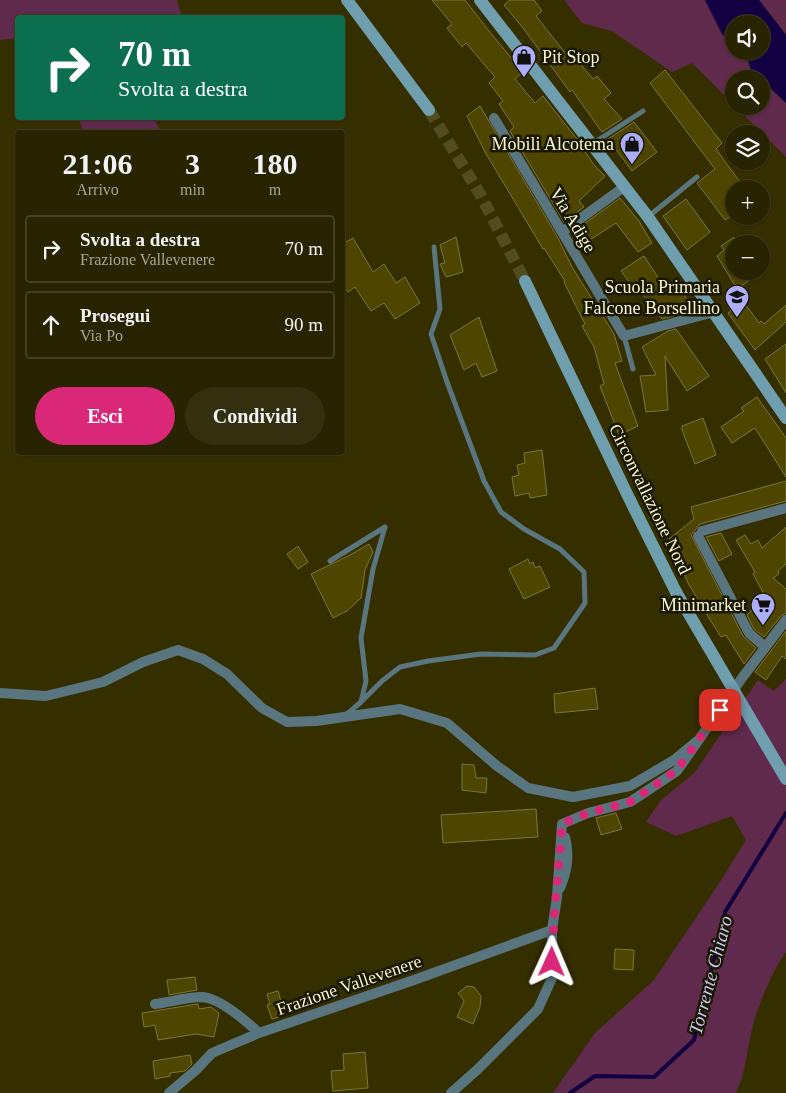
<!DOCTYPE html>
<html lang="it">
<head>
<meta charset="utf-8">
<style>
  :root { --surface:#282300; --page:#342f0f; --text:#f1f3f6; --muted:#a5a499; --line:#444022; --accent:#db2777 }
  body { margin:0; font-family:Georgia,serif; background:var(--page); color:var(--text); height:100vh; display:flex; flex-direction:column; font-size:19px; white-space:nowrap }
  * { box-sizing:border-box; margin:0 }
  p { font-size:16px; color:var(--muted) }
  .icon { flex:none; width:28px; height:28px; fill:none; stroke:currentColor; stroke-width:2; stroke-linecap:round; stroke-linejoin:round }
  .map { position:relative; flex:1; overflow:hidden }
  .details { position:absolute; left:15px; top:130px; width:330px; height:325px; display:flex; flex-direction:column; background:var(--surface); border-radius:5px; box-shadow:0 1px 4px #0004,0 0 0 1px var(--line) }
  .details>* { flex:none }
  .banner { position:absolute; left:15px; top:15px; width:330px; height:105px; border-radius:5px; box-shadow:0 1px 4px #0004,0 0 0 1px var(--line); background:#0b6e4f; color:#fff; overflow:hidden }
  .fabs { position:absolute; left:725px; top:15px; display:grid; gap:10px }
  .fabs a { display:grid; place-items:center; width:45px; height:45px; border-radius:50%; background:var(--surface); box-shadow:0 1px 4px #0004,0 0 0 1px var(--line); font-size:25px }
  .pin { position:absolute; display:grid; place-items:center; width:42px; height:42px; color:#fff; margin:-21px; border-radius:10px; box-shadow:0 2px 8px #0006 }
  .me { position:absolute; width:55px; margin:-28px; rotate:1deg; stroke-linejoin:round; filter:drop-shadow(0 0 4px #0008) }
  .turn { display:flex; align-items:center; gap:18px; height:105px; padding:0 20px; font-size:22px }
  .turn .icon { width:65px; height:65px; stroke-width:2.5 }
  .turn b { display:block; font-size:35px; line-height:42px }
  .eta { display:flex; justify-content:space-evenly; align-items:center; height:85px; text-align:center }
  .eta b { font-size:30px; font-weight:700; line-height:35px }
  .cta { display:flex; gap:10px; margin-top:auto; padding:10px 20px }
  .cta a { flex:1; height:58px; border-radius:30px; background:var(--accent); color:#fff; font-size:20px; font-weight:700; line-height:58px; text-align:center }
  .cta a+a { background:var(--page); color:var(--text) }
  ul { padding:0; list-style:none }
  li { display:flex; align-items:center; gap:15px; height:68px; margin:0 10px 8px; padding:0 10px; border:2px solid var(--line); border-radius:5px }
  li div { flex:1 }
  li b { display:block; font-size:19px }
  li em { font-style:normal }
  .map>svg:first-child { display:block }
  .green { fill:#602a4d }
  .water { fill:#120043 }
  .lines { fill:none; stroke-linecap:round; stroke-linejoin:round }
  .stream { stroke:#120043; stroke-width:4 }
  .building { fill:#4e4600; stroke:#7c7538 }
  .secondary-tunnel { stroke:#524d20; stroke-width:12; stroke-dasharray:12 6; stroke-linecap:butt }
  .lane { stroke:#597680; stroke-width:5 }
  .street { stroke:#597680; stroke-width:10 }
  .secondary { stroke:#6f9eaf; stroke-width:12 }
  .secondary-bridge { stroke:#6f9eaf; stroke-width:12 }
  .route { stroke:#db2777; stroke-width:9; stroke-dasharray:0 16.2 }
  .labels { text-anchor:middle; stroke-width:5; stroke-linejoin:round; paint-order:stroke }
  .poi-label { font-size:18px; fill:#f9f6d7; stroke:#1a1700; text-anchor:end }
  .street-label { font-size:18px; fill:#f9f6d7; stroke:#1a1700 }
  .water-label { font-size:19px; font-style:italic; fill:#c4c6f8; stroke:#1a1700 }
</style>
</head>
<body>
<div class="map">
<svg width="786" height="1093" viewBox="0 0 786 1093">
  <rect width="100%" height="100%" fill="#352f00"/>
  <!-- green -->
  <path class="green" d="M0,0H177L181,14L178,18H18L17,38L0,40Z
    M564,0H705L722,34L734,44V51H742L746,55L751,70L761,79H734V105L692,63L672,72L612,31L582,23Z
    M759,0H786V35L785,33Z
    M761,79L786,103V157L735,106H761Z
    M78,118H154L161,132H84Z
    M786,679V952C774,968 763,995 756,1015C747,1040 748,1068 736,1093H553L595,1033L654,980L718,885L746,840L732,816L676,836L646,822L661,800L695,772L758,680L774,691Z"/>
  <!-- water -->
  <path class="water" d="M705,0H759L786,35V103L751,70L746,55L742,51H761V24H734V44L722,34Z"/>
  <g class="lines">
    <!-- stream -->
    <path class="stream" d="M570,1093L595,1076L654,1077L694,1040L725,912L786,813"/>
  </g>
  <!-- building -->
  <path class="building" d="M432,0H465L489,31L523,72L515,79L535,103L543,96L576,138L594,165L605,176L579,201L584,207L564,222L510,131L514,127L499,104L503,101L489,83L495,77L466,43L462,47L447,28L452,24Z
    M510,0H534L542,11L536,16L573,63L577,60L593,79L597,76L611,93L604,99L622,119L602,132L572,90L570,92L523,28L504,5Z
    M665,70L722,143L716,149L745,189H734V214L725,220L697,183L715,169L650,83Z
    M480,106L558,238L572,267L614,334L622,361L615,363L638,426L619,435L600,386L604,384L594,347L582,326L585,324L564,282L565,281L544,248L543,249L485,152L467,116Z
    M634,122L657,152L632,171L608,139Z
    M620,198L639,221L652,243L638,252L616,223L582,245L574,231Z
    M686,199L710,232L687,250L663,216Z
    M456,237L463,272L446,277L440,264L445,263L440,245Z
    M734,237V271H763L737,289L717,256L724,250L721,246Z
    M353,238L373,272L384,264L396,283L405,277L420,303L395,319L384,303L371,311L355,287L348,292L342,284V244Z
    M644,256L665,288L675,281L692,307L684,313L662,319L639,290L636,291L621,271Z
    M743,301L759,323L761,321L764,324L786,305V322L755,350L728,313Z
    M479,317L497,371L482,377L476,363L464,370L450,335Z
    M676,329L709,376L687,391L665,356L668,410L646,412L640,376L656,375L642,347L668,331Z
    M786,344V393L765,359Z
    M757,397L786,438V477L755,428L732,443L721,427L744,411L741,408Z
    M703,418L716,455L695,464L682,430V426Z
    M542,450L547,495L530,498L529,493L515,496L512,477L519,475L517,465L525,463L524,453Z
    M786,481V501L700,524L691,535L743,636L756,648L744,664L726,635L721,637L709,618L688,583L669,539L694,519L691,507Z
    M786,527V564L778,571L779,574L773,578L786,589V613L781,616L764,637L754,629L747,615L765,596L753,574L755,572L736,540L745,535L751,544L758,540L762,548Z
    M721,533L732,554L719,561L706,537Z
    M369,544L373,552L365,570L361,598L347,611L333,618L311,574L350,555Z
    M298,546L308,562L298,569L287,554Z
    M528,559L530,564L533,562L535,568L540,566L550,587L524,599L509,569Z
    M786,631V659L782,656L766,680L755,672Z
    M595,688L598,709L555,713L554,694Z
    M462,764L474,765L476,778H487L486,793L462,790Z
    M536,809L538,837L443,843L441,815Z
    M616,813L622,829L601,835L596,818Z
    M615,949L634,950L633,970L614,969Z
    M195,977L197,990L169,995L167,980Z
    M467,986L474,987L481,996L480,1007L473,1024L457,1017L464,1001L458,993Z
    M278,991L285,1015L272,1019L267,1005L270,1004L267,994Z
    M197,1004H198L199,1009L211,1007L219,1013L214,1037L196,1034L158,1040L155,1025L144,1027L142,1013Z
    M365,1052L368,1088L333,1091L331,1071L344,1070L343,1054Z
    M190,1055L192,1064L185,1071L170,1073V1076L155,1079L153,1061Z"/>
  <g class="lines">
    <!-- secondary-tunnel -->
    <path class="secondary-tunnel" d="M429,110L480,194L525,281"/>
    <!-- lane -->
    <path class="lane" d="M592,144L643,111
      M649,216L697,177
      M624,336L633,369
      M330,561L385,527L373,569L361,638L366,681L361,702L347,714
      M361,702L382,681L400,667L428,661L481,654L535,655L554,648L585,603L584,572L560,549L524,529L501,512L484,481L447,382L431,334L440,309L434,247"/>
    <!-- street -->
    <path class="street" d="M494,118L624,336L714,312
      M562,232L624,187
      M702,531L786,508
      M698,536L749,633L765,647
      M0,693L46,696L103,682L143,662L178,650L203,659L227,674L262,708L287,722L316,721L400,709L447,723L497,766L528,788L573,797L630,786L674,760L697,741
      M562,824L588,813L630,802L677,771L742,678L786,620
      M560,888C567,872 570,855 565,837
      M155,1004C170,1002 187,997 202,997C220,998 246,1021 259,1033
      M169,1093L196,1070L212,1053L259,1033L414,980L552,930
      M451,1093L478,1069L538,1009L552,978V930L557,897L562,824"/>
    <!-- secondary -->
    <path class="secondary" d="M347,0L429,110
      M480,0L648,217L786,418
      M525,281L629,498L676,592"/>
    <!-- secondary-bridge -->
    <path class="secondary-bridge" d="M676,592L786,779"/>
  </g>
  <g class="lines">
    <!-- route -->
    <path class="route" d="M552,962C553,916 559,870 562,824L588,813L630,802L676,771L720,710"/>
  </g>
  <!-- icons -->
  <defs>
    <symbol id="shop-pin" viewBox="-11 -11 22 30"><path d="M0 17L-7.5 6A9.5 9.5 0 1 1 7.5 6Z" fill="#adaffb" stroke="#1a1700"/><path d="M-5-2.5h2.3a2.7 3.5 0 0 1 5.4 0H5L5.5 6h-11ZM-1.5-2.5h3a1.5 2.3 0 0 0-3 0Z" fill="#111"/></symbol>
    <symbol id="school-pin" viewBox="-11 -11 22 30"><path d="M0 17L-7.5 6A9.5 9.5 0 1 1 7.5 6Z" fill="#adaffb" stroke="#1a1700"/><path d="M0-5L7-2L0 1L-7-2ZM-4 1L0 2.5L4 1V4Q0 6-4 4Z" fill="#111"/></symbol>
    <symbol id="supermarket-pin" viewBox="-11 -11 22 30"><path d="M0 17L-7.5 6A9.5 9.5 0 1 1 7.5 6Z" fill="#adaffb" stroke="#1a1700"/><path d="M-6-5.5h2.5l.6 2H6L4.5 2H-2.5L-4.4-4H-6ZM-1.5 3.2a1.3 1.3 0 1 0 .1 0ZM3 3.2a1.3 1.3 0 1 0 .1 0Z" fill="#111"/></symbol>
  </defs>
  <g fill-rule="evenodd">
    <use href="#shop-pin" x="510" y="43" width="28" height="38"/>
    <use href="#shop-pin" x="618" y="130" width="28" height="38"/>
    <use href="#school-pin" x="723" y="283" width="28" height="38"/>
    <use href="#supermarket-pin" x="749" y="591" width="28" height="38"/>
  </g>
  <g class="labels">
    <!-- poi labels -->
    <g class="poi-label">
      <text x="542" y="63" text-anchor="start">Pit Stop</text>
      <text x="614" y="150">Mobili Alcotema</text>
      <text x="720" y="293">Scuola Primaria<tspan x="720" dy="21">Falcone Borsellino</tspan></text>
      <text x="746" y="611">Minimarket</text>
    </g>
    <!-- street labels -->
    <g class="street-label">
      <text transform="translate(573 220) rotate(59)" y="6">Via Adige</text>
      <text transform="translate(650 499) rotate(64)" y="6">Circonvallazione Nord</text>
      <text transform="translate(349 985) rotate(-19)" y="6">Frazione Vallevenere</text>
    </g>
    <!-- water labels -->
    <g class="water-label">
      <text transform="translate(710 975) rotate(-75)" y="7">Torrente Chiaro</text>
    </g>
  </g>
</svg>
<div class="fabs">
<a><svg class="icon" aria-label="sound" viewBox="0 0 24 24"><path d="M4 9h4l5-4v14l-5-4H4zM17 9q2 3 0 6"/></svg></a>
<a><svg class="icon" aria-label="search" viewBox="0 0 24 24"><circle cx="10" cy="10" r="6"/><path d="M15 15l6 6"/></svg></a>
<a><svg class="icon" aria-label="layers" viewBox="0 0 24 24"><path d="M12 4l9 5-9 5-9-5zM3 14l9 5 9-5"/></svg></a>
<a>+</a>
<a>−</a>
</div>
<div class="pin" style="left:720px;top:710px;background:#d93025"><svg class="icon" aria-label="arrive" viewBox="0 0 24 24"><path d="M6 21V4h12l-3 4 3 4H6"/></svg></div>
<svg class="me" style="left:552px;top:962px" viewBox="-20 -20 40 40"><path d="M0-17L14 15 0 8-14 15z" fill="#db2777" stroke="#fff" stroke-width="4"/></svg>
<div class="banner">
<div class="turn"><svg class="icon" aria-label="right" viewBox="0 0 24 24"><path d="M7 20v-9h11M14 6l5 5-5 5"/></svg><div><b>70 m</b>Svolta a destra</div></div>
</div>
<section class="details">
<div class="eta">
<div><b>21:06</b><p>Arrivo</p></div>
<div><b>3</b><p>min</p></div>
<div><b>180</b><p>m</p></div>
</div>
<ul>
<li><svg class="icon" aria-label="right" viewBox="0 0 24 24"><path d="M7 20v-9h11M14 6l5 5-5 5"/></svg><div><b>Svolta a destra</b><p>Frazione Vallevenere</p></div><em>70 m</em></li>
<li><svg class="icon" aria-label="ahead" viewBox="0 0 24 24"><path d="M12 20V5M6 11l6-6 6 6"/></svg><div><b>Prosegui</b><p>Via Po</p></div><em>90 m</em></li>
</ul>
<div class="cta"><a>Esci</a><a>Condividi</a></div>
</section>
</div>
</body>
</html>
